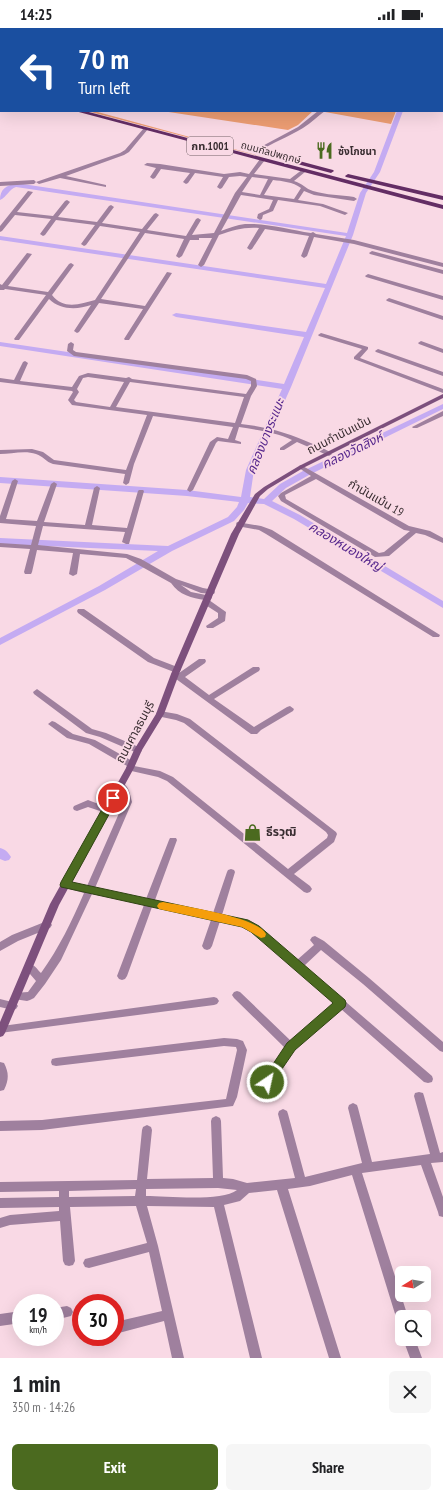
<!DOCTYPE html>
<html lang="en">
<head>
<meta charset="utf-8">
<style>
  :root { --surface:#fff; --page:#f6f6f6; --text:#202124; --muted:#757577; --accent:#4b6a1f }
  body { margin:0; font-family:"PT Sans Narrow","Noto Sans Thai",sans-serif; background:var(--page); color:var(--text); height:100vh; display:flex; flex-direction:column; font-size:15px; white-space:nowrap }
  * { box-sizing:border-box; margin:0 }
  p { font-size:13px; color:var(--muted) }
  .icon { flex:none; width:22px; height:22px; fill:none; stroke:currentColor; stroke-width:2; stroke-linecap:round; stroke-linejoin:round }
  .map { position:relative; height:1330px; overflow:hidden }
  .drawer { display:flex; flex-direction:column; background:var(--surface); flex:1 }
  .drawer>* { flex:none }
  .top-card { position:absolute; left:0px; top:0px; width:443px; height:84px; box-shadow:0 4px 16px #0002; background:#1a4fa0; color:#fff; overflow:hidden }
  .needle { width:26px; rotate:259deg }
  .tools { position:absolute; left:395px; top:1238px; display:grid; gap:8px }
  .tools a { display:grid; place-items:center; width:36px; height:36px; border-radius:6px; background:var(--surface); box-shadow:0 4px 16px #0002; font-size:20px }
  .speed { position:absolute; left:12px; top:1266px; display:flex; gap:8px; font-size:20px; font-weight:700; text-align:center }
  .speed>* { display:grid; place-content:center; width:52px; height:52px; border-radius:50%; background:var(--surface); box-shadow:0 4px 16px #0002; line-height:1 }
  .speed small { font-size:10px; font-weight:400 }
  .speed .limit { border:6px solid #d22; background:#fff; color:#111 }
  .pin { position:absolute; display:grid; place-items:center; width:34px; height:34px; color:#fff; margin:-17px; border:2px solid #fff; border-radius:50%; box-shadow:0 1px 4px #0007 }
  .me { position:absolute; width:44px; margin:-22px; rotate:34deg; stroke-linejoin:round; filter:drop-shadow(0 0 3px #0008) }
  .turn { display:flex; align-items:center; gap:14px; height:84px; padding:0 12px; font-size:18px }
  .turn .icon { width:52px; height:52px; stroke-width:2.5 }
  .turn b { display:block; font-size:28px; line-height:34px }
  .round { display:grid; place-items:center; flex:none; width:42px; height:42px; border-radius:6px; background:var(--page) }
  .head { display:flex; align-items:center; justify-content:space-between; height:68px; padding:0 12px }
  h1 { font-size:24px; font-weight:700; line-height:30px }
  .cta { display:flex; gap:8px; margin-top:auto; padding:8px 12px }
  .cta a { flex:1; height:46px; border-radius:6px; background:var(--accent); color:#fff; font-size:16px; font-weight:700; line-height:46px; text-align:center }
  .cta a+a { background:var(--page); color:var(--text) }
  .status { display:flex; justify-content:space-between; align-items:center; height:28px; padding:0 20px; background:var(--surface); direction:ltr }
  .status svg { height:11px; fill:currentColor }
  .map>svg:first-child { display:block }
  .green { fill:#eb9c72 }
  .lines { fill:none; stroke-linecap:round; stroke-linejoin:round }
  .canal { fill:#c4abf2; fill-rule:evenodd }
  .street { fill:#9f809e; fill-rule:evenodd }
  .secondary { fill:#7d507d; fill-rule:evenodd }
  .primary { fill:#632d64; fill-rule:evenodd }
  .route { fill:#4b6a1f; stroke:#314514 }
  .slow { fill:#f59e0b }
  .labels { text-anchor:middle; stroke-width:3.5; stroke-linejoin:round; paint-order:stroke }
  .far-poi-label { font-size:10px; font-weight:bold; fill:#382c30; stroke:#f9d9e5; text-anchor:start }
  .far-street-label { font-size:10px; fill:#382c30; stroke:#f9d9e5 }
  .shield { fill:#f9d9e5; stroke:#726066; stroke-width:1 }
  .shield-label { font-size:11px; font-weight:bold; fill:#382c30 }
  .street-label { font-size:12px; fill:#382c30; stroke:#f9d9e5 }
  .poi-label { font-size:12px; font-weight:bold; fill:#382c30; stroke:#f9d9e5; text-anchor:start }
  .water-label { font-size:13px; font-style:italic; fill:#56278d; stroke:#f9d9e5 }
</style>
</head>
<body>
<div class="status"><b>14:25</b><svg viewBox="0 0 49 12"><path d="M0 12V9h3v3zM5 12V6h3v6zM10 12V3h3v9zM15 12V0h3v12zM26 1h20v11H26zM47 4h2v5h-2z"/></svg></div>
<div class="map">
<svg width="443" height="1330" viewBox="0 0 443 1330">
  <rect width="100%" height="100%" fill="#f9d9e5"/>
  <!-- green -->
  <path class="green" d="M0,0H126L1,1V24Z
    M87,83H94L263,129Z
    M162,83H313L298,97L288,102Z
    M330,83H396L391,96L325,84Z"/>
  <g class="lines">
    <!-- canal -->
    <path class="canal" d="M433,0H439V1H433Z
      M397,83H403L380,144L366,165L353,207L291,359L254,442L250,469L264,471L280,456L303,443L443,376V381L309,447L286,460L272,473L300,487L443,573V580L294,491L264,476L248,475L244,482L234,493L172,523L105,562L0,617V610L99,558L158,523L0,516V510L168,518L228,489L237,479L239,474L187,468L0,455V449L187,462L241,469L246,442L282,361L0,318V314L284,356L304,309L176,289L172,287L176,285L306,304L325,260L0,212V208L326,256L346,208L16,159C9,161 7,169 0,172C0,161 6,158 16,155L347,205L360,165L374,144Z
      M0,820C5,821 8,824 11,829L9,832L5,833L0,831Z"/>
    <!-- street -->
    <path class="street" d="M152,0H157L152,1Z
      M204,0H209L204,1Z
      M442,19H443V21H442Z
      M442,37H443V39H442Z
      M318,83H325C318,88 311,95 303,100C288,109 272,115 258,124L253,123L298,99Z
      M144,100L148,101L129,124L124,127L66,148L106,157V159L60,150L39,156L36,154L34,156L0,158V154L34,152L36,154L120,125L125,122Z
      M262,130L265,132L254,146L290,151L303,141L306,143L305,144L294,153C302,155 306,161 313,163C326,167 341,167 354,169L357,171L354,173L314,167L304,163L298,172L323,176L348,185L345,187L320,178L278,172L273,183L263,187L262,191L260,192L257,190L258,186L269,181L273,172L241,167L221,203C229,200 237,197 245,196C267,195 290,202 311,205L313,204L316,206L354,212L443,235V239L354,216L314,209L307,228L304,230L301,228L309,208L265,201L252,221L250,222L247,220L259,200C243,199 234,202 219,207L204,237L201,239L198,237L212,210H199V212H190L182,228L179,230L176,228L184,211L145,205L101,271L145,278L167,244L172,245L129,312H125L124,311L143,281L99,275L79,304L77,305L74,303L91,277C77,282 60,282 49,271L19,312H15L14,311L46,267L5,261L4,262H0V256L2,257L27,225L32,226L8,258L48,264L69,236L71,235L74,237L52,267C63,282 81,276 95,272L140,204L100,198L86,217L84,218L81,216L95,197L56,192L45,207L43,208L40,206L51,191L15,187L2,203L0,204V198L28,163L33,164L17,184L53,188L65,173L67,172L70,174L58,189L97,194L109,178L111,177L114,179L102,195L142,201L154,186L156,185L159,187L147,202L186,208L196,191L198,190L201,192L192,207L214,205L235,165L247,149L240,148L229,149L222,160L220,161L217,159L223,149L195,145L188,155L186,156L183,154L190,145L161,141L155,150L153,151L150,149L156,140L144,137L147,135L160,136L224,146L240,144L249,146L260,131ZM252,149L268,151L260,167L242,164ZM273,152C282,153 293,154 301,160L294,171L264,167Z
      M372,223L443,242V246L370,226L369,225Z
      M368,246L443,268V272L366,249L365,248Z
      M389,270L443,288V292L387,273L386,272Z
      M321,305L368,319V321L360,330L443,361V365L354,331V329L362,321L319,308L318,307Z
      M421,313L443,321V325L419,316L418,315Z
      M71,314L74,316L73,322L76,324L247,347L256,351L257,358L251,368L241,396C268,399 288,405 313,416C319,419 327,421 332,426L329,428L327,427L297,414L284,422H280V420L292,412C276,404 257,402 239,399L235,412L241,414V416L218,413L216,415L193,462L190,464L187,462L210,414L217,409L228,411L233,399L153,388L134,436L129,455L126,457L123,455L125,446L53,436C46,434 43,428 36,426C25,422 11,426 0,426V422L32,421L43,424L54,432L126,442L147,387L72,377L68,372L73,364L72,363L0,354V350L14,352L23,334L25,333L28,335L20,353L72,359L79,348L88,345L126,350L129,349L132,351L246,366L251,358V353L246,351L74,328L67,323L68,316ZM88,349L124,354L110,379L76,374L74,372L79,364L77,361L83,350ZM130,354L244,369L235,395L116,379Z
      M378,321L443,344V348L376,324L375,323Z
      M443,383V388L417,400H413L412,399Z
      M301,437L409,498L430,503L443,510V515L425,507L416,505L389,528L375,529L281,473L278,468L281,465L311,448L299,440V438ZM316,451L404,502L410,503L384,524L379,525L286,471L285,467Z
      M15,451L18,453L6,491L37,493L51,456L54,454L57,456L44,494L85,497L94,460L97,458L100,460L92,497L127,500L138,463L139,462H143L144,463L129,516H126L122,514L125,504L43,498L38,517L127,526L141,531L176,551L203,560L214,562L215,564L214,566L201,565L181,557L191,564L211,568L212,570L209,572L226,584L225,593L213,600H207L206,598L218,590V585L204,576L203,574L205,572C192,570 179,567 171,555L126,530L80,526L77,546L73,548L69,546L73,525L37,522L32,544L31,546H25L24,544L30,521L0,519V515L31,517L36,498L0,495V488L12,453Z
      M237,494L261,498L272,502L440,607L439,609H433L266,506L259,502L237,498L236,496Z
      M78,581H84L154,630L180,640L181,642L178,644L179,645L199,631H205L206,633L205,635L185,649L209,667L253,639H259L260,641L259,643L214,671L254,699L287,679L290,678L294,681L293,683L261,702L257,706H251L172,648L171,646L174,644L148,634L78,585L77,583Z
      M37,661L92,701L106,705L141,720L142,722L141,724H135L100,709L86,705L34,666L33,664Z
      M160,683L177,686L190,691L336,804L337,806L334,814L294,846L310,858L312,861L310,864L307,865L304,864L167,753L158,749L127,742L126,740L127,738L89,716L67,710L48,696L52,693L55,694L73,706L95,712L134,734L135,736L134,738L160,743L173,749L288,841L327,810L328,807L326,804L184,695L176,692L157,688L156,686L157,684Z
      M121,754C129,757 130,767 132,774L95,860L146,871L169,812L170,810H176L177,812L155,872L213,885L227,844L228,842L231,841L234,842L235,844L222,887L244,891L258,898L297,932L314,917L310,912L312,909L315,908L324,913L369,950L443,1014V1024L440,1023L363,956L321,922L304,938L432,1048L433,1051L432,1054L428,1055L424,1054L341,981L294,1022L271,1057L267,1058L263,1057L262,1054L263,1051L285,1020L234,970L232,967L234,964L237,963L240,964L291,1013L334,975L252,904L242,898L220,893L212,918L210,921L207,922L204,921L202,918L211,892L152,879L127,948L125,951L122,952L119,951L117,948L144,877L92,866L61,932L45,956L34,970L30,972L27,973L14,971L12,968L14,965L28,964L36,953L24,939L26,936C33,934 37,941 41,945C59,920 72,893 84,865L62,859L60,857L62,855L65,853L87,858L124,774L120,762L117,757L118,755Z
      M88,772L109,780L110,782L109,784L106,785L88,779L77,783L74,782L73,780L74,778Z
      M47,893L50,894L52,897L50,900L18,913L0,923V914L12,907Z
      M214,969L217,970L219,973L217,976L214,977L0,1005V999L2,998Z
      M0,971L16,975L18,978L16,981L13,982L0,979Z
      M224,1010L237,1011L243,1013L247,1022L237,1069L233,1078L42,1102L0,1103V1093L42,1092L226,1071L237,1022L236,1019L224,1018L56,1038L52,1037L51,1034L52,1031L56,1030Z
      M0,1034L4,1035C9,1045 9,1051 4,1062L0,1063Z
      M419,1064L423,1065L424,1068L440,1125L443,1124V1134L431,1135L443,1169V1189L439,1188L438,1184L421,1137L362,1145L408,1289H402V1295L398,1293L396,1289L352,1147L310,1158L288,1161L341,1330H329L277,1162L249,1165L240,1173L224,1177L262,1330H250L214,1179L147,1178L158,1218L184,1330H172L164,1293L115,1306V1294L162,1283L149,1224L89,1240L85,1239L83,1235L85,1231L89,1230L147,1215L136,1178L70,1179L75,1233L73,1237L69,1238L65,1237L63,1233L60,1193L10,1197L0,1200V1190L10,1187L59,1183V1179L0,1180V1170L59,1169V1163L0,1164V1154L137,1152L142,1102L143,1099L147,1097L151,1099L152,1102L147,1151L213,1150L211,1093L212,1090L216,1088L220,1090L221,1093L223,1150L233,1151L247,1155L295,1150L278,1086L279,1083L283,1081L287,1083L288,1086L305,1149L362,1135L348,1080L349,1077L353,1075L357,1077L358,1080L372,1134L430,1126L414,1068L415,1065ZM218,1160L237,1162C222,1174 166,1168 146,1168V1161ZM136,1161L135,1168L69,1169V1163Z
      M67,1278L71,1280L73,1284L71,1288L55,1292V1280Z
      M21,1283V1295L0,1298V1286Z
      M403,1311H415L422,1330H410Z"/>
    <!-- secondary -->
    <path class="secondary" d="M443,366V370L303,440L268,461L260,468L239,506L179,646L164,686L142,722L134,740L59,877L5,1005L3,1008L0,1009V994L50,876L126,740L134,722L156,686L171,646L231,506L255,466L264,459L299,438Z"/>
    <!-- primary -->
    <path class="primary" d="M0,60H1V64H0Z
      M75,83H85L443,177V181Z
      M273,126L333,142L334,143L331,145L271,129L270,128Z
      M348,146L443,168V172L346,149L345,148Z"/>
  </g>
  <!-- route -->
  <path class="route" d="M113,766L117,767L118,770L72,854L248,892L259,898L345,972L346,975L345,979L295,1022L271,1057L267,1059L263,1057L261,1054L287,1015L333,975L251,904L242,899L61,859L60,857L61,854L110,767Z"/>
  <!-- slow -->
  <path class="slow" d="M163,874C183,878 258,889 266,906L265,909L261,910L242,899L159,881L157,878L159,875Z"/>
  <!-- icons -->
  <defs>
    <symbol id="restaurant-bare" viewBox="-9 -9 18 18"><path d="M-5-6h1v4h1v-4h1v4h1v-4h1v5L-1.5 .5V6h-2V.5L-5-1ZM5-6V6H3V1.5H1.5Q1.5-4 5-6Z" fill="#4b6a1f" stroke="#f9d9e5" stroke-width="2.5" paint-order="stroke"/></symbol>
    <symbol id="shop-bare" viewBox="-9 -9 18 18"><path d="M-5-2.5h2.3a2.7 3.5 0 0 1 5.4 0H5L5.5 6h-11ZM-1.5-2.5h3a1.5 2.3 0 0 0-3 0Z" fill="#4b6a1f" stroke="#f9d9e5" stroke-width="2.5" paint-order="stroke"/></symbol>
  </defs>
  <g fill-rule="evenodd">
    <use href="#restaurant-bare" x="312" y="110" width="25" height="25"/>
    <use href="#shop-bare" x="240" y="792" width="25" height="25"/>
  </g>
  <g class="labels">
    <!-- far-poi labels -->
    <g class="far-poi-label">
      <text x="338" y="127">ซ้งโภชนา</text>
    </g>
    <!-- far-street labels -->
    <g class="far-street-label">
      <text transform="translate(271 124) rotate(15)" y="4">ถนนกัลปพฤกษ์</text>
    </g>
    <!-- shield labels -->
    <rect class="shield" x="187" y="109" width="46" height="18" rx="3"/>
    <g class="shield-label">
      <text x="210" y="122">กท.1001</text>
    </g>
    <!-- street labels -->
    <g class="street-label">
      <text transform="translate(339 407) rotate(-27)" y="4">ถนนกำนันแม้น</text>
      <text transform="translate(376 470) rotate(30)" y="4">กำนันแม้น 19</text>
      <text transform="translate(135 704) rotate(-62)" y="4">ถนนศาลธนบุรี</text>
    </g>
    <!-- poi labels -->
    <g class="poi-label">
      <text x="266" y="808">ธีรวุฒิ</text>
    </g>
    <!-- water labels -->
    <g class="water-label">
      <text transform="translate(265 408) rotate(-68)" y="5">คลองบางระแนะ</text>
      <text transform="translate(352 422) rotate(-26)" y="5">คลองวัดสิงห์</text>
      <text transform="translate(346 518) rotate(31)" y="5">คลองหนองใหญ่</text>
    </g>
  </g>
</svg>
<div class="tools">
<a><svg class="needle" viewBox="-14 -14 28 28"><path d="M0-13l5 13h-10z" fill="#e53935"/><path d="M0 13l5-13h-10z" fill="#757577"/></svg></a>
<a><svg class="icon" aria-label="search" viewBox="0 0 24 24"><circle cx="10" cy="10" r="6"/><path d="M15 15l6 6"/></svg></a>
</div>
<div class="speed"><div>19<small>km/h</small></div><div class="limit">30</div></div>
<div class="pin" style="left:113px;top:770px;background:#d93025"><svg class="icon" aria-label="arrive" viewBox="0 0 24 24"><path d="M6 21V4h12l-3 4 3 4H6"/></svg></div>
<svg class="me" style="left:267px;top:1054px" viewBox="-20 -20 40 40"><circle r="17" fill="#4b6a1f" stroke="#fff" stroke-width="3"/><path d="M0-11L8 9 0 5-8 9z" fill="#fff"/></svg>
<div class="top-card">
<div class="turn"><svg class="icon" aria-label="left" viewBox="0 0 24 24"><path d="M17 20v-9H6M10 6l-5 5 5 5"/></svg><div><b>70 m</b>Turn left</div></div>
</div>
</div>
<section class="drawer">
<div class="head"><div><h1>1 min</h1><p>350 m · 14:26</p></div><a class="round"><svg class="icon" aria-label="close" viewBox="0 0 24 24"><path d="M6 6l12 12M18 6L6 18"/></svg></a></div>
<div class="cta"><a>Exit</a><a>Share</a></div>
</section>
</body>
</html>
